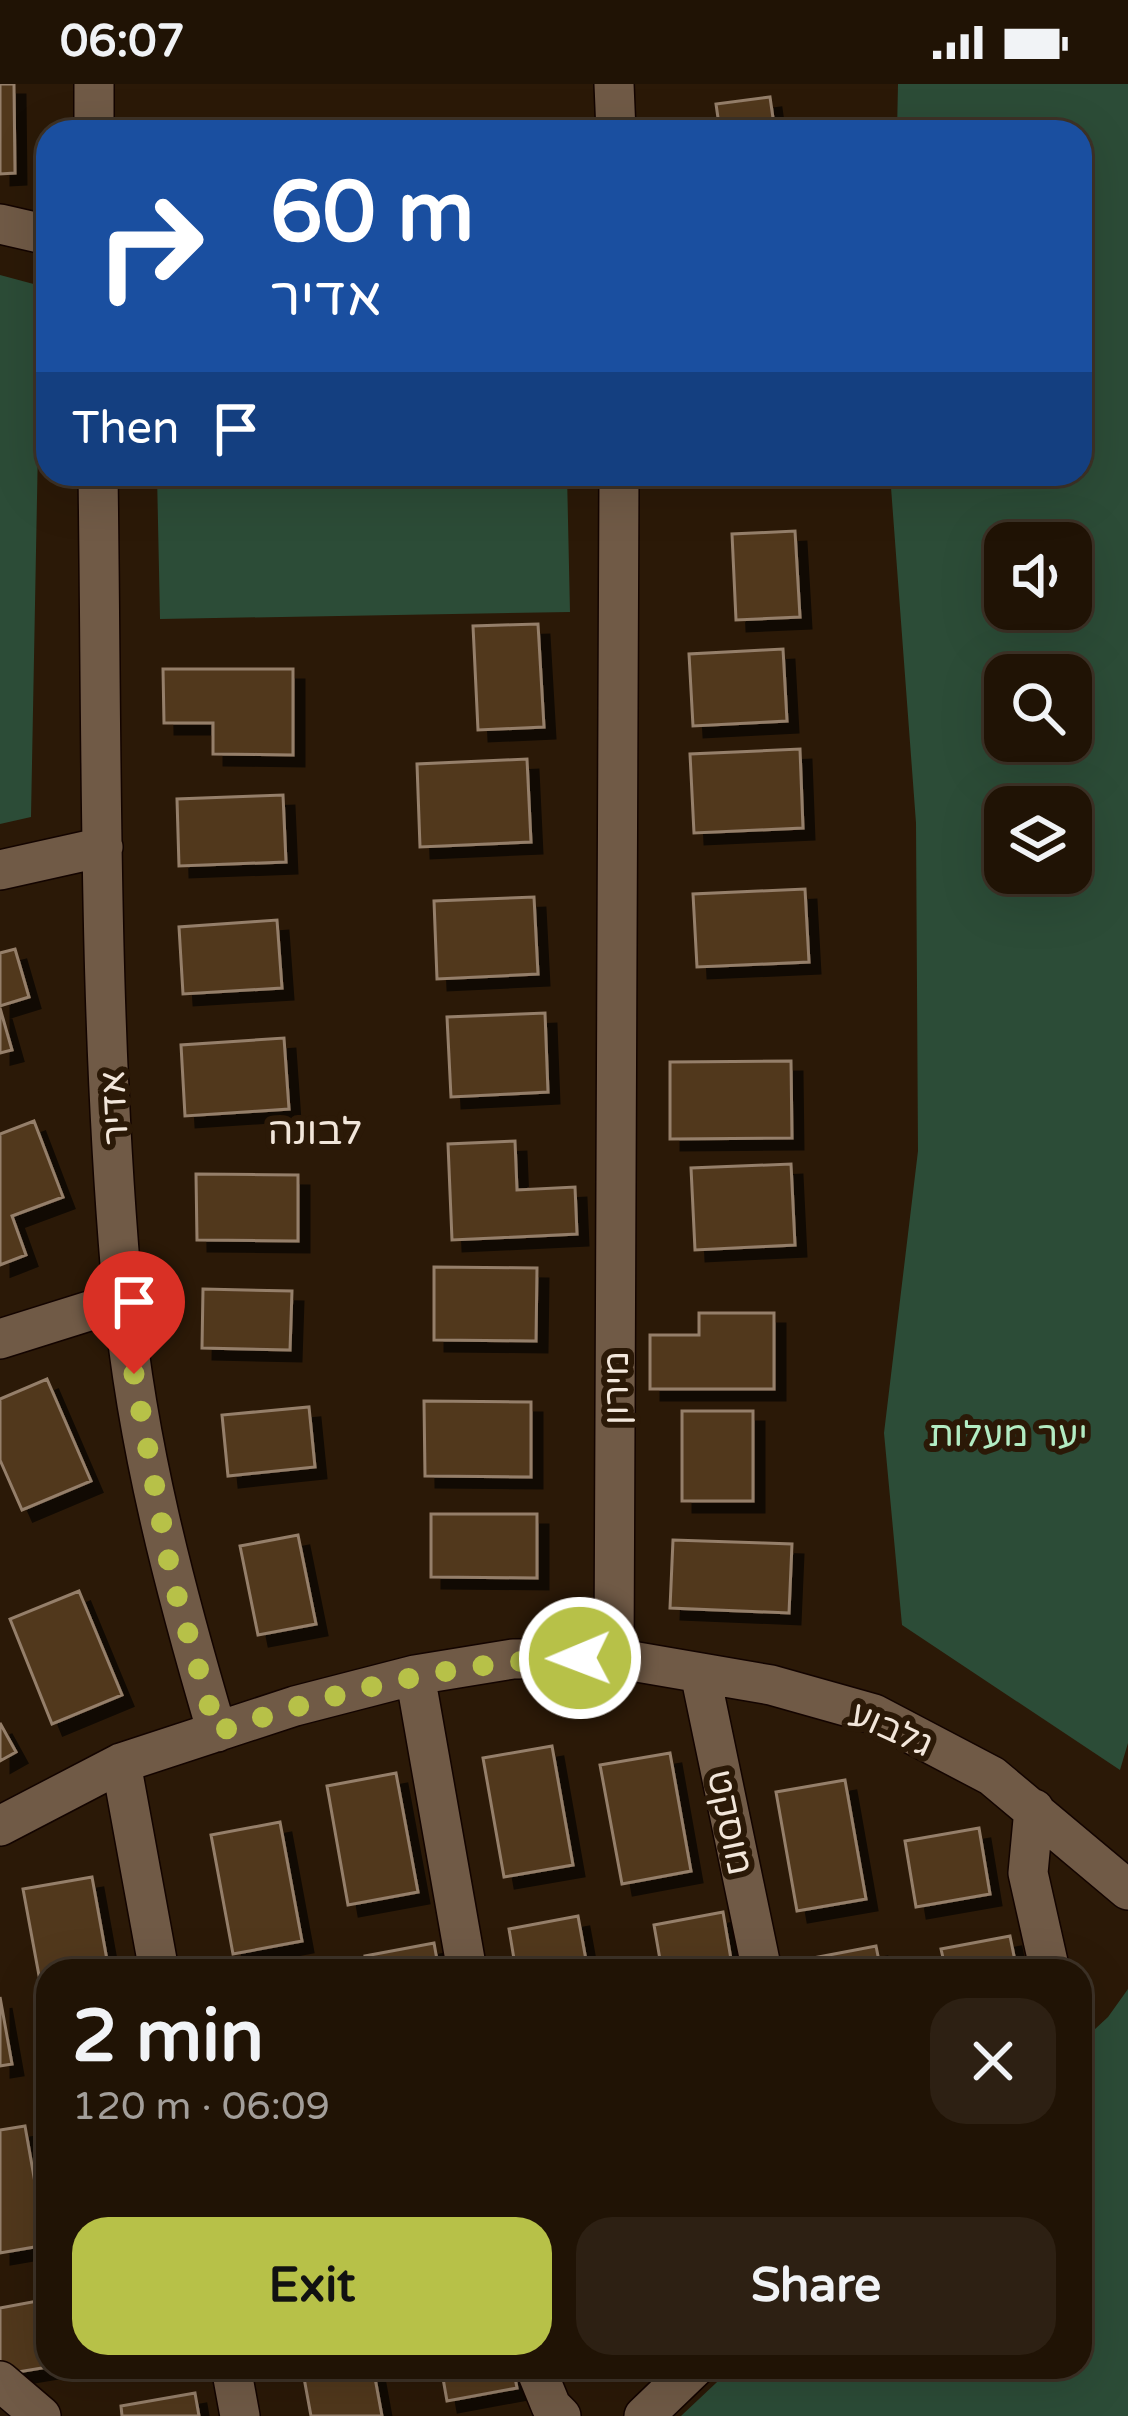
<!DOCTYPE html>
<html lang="en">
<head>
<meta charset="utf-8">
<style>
  :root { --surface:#201305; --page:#2d2013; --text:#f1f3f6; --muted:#a29e9a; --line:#3d3227; --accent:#b7c148 }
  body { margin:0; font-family:"Varela Round","Noto Sans Hebrew",sans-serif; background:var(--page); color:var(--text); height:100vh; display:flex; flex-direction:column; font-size:45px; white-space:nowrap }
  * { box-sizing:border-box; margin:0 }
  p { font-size:39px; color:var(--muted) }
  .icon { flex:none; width:66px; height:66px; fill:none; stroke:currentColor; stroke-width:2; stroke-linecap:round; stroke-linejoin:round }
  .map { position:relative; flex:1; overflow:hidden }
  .panel { position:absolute; left:36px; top:1875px; width:1056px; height:420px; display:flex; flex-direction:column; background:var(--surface); border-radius:36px; box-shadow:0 12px 48px #0002,0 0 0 3px var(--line) }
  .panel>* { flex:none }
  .guide { position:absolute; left:36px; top:36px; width:1056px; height:366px; border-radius:36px; box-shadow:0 12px 48px #0002,0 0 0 3px var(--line); background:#1a4fa0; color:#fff; overflow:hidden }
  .controls { position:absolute; left:984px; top:438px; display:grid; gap:24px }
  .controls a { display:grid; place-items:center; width:108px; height:108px; border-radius:24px; background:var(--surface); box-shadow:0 12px 48px #0002,0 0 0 3px var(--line); font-size:60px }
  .pin { position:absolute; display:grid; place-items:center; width:102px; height:102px; color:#fff; margin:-123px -51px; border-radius:50% 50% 50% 0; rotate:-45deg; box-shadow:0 0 12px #0007 }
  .pin .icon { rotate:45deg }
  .me { position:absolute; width:132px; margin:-66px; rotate:269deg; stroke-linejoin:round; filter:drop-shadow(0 0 9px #0008) }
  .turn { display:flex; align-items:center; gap:42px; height:252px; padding:0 36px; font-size:54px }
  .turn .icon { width:156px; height:156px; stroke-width:2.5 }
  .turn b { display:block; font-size:84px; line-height:102px }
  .then { display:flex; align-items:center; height:114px; padding:0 36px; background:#0003; gap:24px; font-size:45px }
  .round { display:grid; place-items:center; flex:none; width:126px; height:126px; border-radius:36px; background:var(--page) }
  .headline { display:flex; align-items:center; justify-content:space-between; height:204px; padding:0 36px }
  h1 { font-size:72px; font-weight:800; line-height:90px }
  .action { display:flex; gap:24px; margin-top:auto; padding:24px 36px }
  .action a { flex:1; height:138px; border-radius:36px; background:var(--accent); color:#111; font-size:48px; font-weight:800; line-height:138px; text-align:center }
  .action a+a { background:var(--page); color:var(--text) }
  .status { display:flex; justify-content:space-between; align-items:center; height:84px; padding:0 60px; background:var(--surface); direction:ltr }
  .status svg { height:33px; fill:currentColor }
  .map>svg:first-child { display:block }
  .forest { fill:#2c4c37; fill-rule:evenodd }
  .building { fill:#51381f; stroke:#957f6a; stroke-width:3; filter:url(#shadow) }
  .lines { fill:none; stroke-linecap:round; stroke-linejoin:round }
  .minor-casing { stroke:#130400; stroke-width:42 }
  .minor { stroke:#705a46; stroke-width:39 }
  .route { stroke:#b7c148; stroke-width:21; stroke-dasharray:0 37.8 }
  .labels { text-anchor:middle; stroke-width:12; stroke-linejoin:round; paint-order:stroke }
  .street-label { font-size:36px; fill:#f2e6da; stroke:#2b1907 }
  .park-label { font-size:36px; fill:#b2ecc3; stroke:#2b1907 }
  .neighbourhood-label { font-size:39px; fill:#f2e6da; stroke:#2b1907 }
</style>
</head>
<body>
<div class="status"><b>06:07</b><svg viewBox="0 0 49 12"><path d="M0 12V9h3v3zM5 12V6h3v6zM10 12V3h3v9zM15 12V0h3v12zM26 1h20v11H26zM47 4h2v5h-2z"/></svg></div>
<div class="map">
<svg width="1128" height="2332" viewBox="0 0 1128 2332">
  <defs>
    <filter id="shadow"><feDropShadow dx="11" dy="11" stdDeviation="0" flood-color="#0009"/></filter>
  </defs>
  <rect width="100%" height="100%" fill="#2b1907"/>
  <!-- forest -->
  <path class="forest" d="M898,0H1128V1659L1120,1686L902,1541L884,1349L918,1067L916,739L890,390H1080V48H897ZM1005,459H1071V525H1005ZM1071,591V657H1005V591ZM1005,723H1071V789H1005Z
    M0,191L41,202L31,733L0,740Z
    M157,390H567L570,528L160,535Z
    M1128,1905V2332H681L733,2283H1080V1959L1108,1933Z"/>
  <!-- building -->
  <path class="building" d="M0,0H14L15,89L0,90Z
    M770,13L775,48H720L716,20Z
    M795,447L800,533L736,536L732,450Z
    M538,540L544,643L478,646L473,542Z
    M783,565L787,637L693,642L689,570Z
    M163,585H293V671L213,670V639H164Z
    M800,665L803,744L694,749L690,670Z
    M527,675L531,758L420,763L417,680Z
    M283,711L286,778L179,782L177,715Z
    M805,805L809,878L697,883L693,810Z
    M534,813L538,890L437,895L434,817Z
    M277,836L282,904L183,910L179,843Z
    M15,865L29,913L0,922V869Z
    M0,924L12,966L0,969Z
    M545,929L548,1008L451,1013L447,933Z
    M284,954L289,1025L185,1032L181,961Z
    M791,977L792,1054L670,1055V978Z
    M34,1037L63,1113L12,1132L26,1171L0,1181V1050Z
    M515,1057L517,1106L575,1103L577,1150L452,1156L448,1060Z
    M791,1080L795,1161L695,1166L691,1084Z
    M196,1090L298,1091V1157L197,1156Z
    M434,1183L537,1184L536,1257L434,1256Z
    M203,1205L292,1207L290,1266L202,1264Z
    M699,1229H774V1305H650V1251H699Z
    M47,1295L91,1397L22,1426L0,1376V1315Z
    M424,1317L531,1318V1393L425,1392Z
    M309,1323L315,1383L228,1392L222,1331Z
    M682,1327H753V1417H682Z
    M431,1430H537V1494L431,1493Z
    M298,1451L316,1540L258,1551L240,1462Z
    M673,1456L792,1460L789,1529L670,1524Z
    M79,1507L122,1611L52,1640L10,1535Z
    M0,1639L16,1668L0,1677Z
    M552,1662L573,1781L504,1793L483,1674Z
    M670,1669L691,1787L622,1800L600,1681Z
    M396,1689L418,1808L348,1821L327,1702Z
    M845,1696L866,1815L797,1827L776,1708Z
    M280,1738L302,1857L233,1870L211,1751Z
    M979,1744L990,1810L916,1823L905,1757Z
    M92,1793L109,1887H48V1923L45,1924L23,1805Z
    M723,1828L733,1887H662L654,1841Z
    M578,1832L588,1887H516L509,1845Z
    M1010,1852L1017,1887H946L941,1865Z
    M434,1859L439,1887H368L365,1872Z
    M876,1862L881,1887H810L808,1875Z
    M0,1913L12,1980L0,1982Z
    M25,2042L46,2161L0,2169V2046Z
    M48,2215V2283L0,2291V2224Z
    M302,2283H373L382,2332H311Z
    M441,2283H513L517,2304L447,2317Z
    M195,2309L199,2332H122L121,2322Z"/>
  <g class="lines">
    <defs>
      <path id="minor" d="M94,0V48
        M614,0L616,48
        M0,140L48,151
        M98,390C102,664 98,941 123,1214C137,1362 175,1506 217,1648
        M0,786L103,763
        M0,1255L124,1216
        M614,1574L619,390
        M700,1589L762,1887
        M415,1591L467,1887
        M121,1679L159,1887
        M1034,1725L1028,1789L1050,1887
        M0,1742L121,1679L295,1622L415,1591L513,1575L614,1574L771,1601L874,1630L992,1692L1128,1806
        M231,2283L240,2332
        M535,2283L551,2322L561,2332
        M0,2297L41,2332
        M644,2332L695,2283"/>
    </defs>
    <!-- minor casing -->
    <use href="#minor" class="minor-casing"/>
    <!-- minor -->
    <use href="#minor" class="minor"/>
  </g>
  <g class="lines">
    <!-- route -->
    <path class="route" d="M134,1290L172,1495L217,1648C336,1608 454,1577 580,1574"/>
  </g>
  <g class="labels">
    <!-- street labels -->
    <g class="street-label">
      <text transform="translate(113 1024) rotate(-93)" y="13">אדיר</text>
      <text transform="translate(615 1304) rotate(-90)" y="13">מירון</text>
      <text transform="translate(892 1644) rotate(24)" y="13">גלבוע</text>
      <text transform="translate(731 1738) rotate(78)" y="13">מוסקט</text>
    </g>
    <!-- park labels -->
    <g class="park-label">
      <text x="1008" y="1362">יער מעלות</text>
    </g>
    <!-- neighbourhood labels -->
    <g class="neighbourhood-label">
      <text x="315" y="1060">לבונה</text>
    </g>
  </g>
</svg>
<div class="controls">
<a><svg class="icon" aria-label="sound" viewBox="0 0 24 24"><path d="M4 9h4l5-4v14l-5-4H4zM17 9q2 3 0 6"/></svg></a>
<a><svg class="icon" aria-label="search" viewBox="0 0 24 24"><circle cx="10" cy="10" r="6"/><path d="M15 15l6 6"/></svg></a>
<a><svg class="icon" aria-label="layers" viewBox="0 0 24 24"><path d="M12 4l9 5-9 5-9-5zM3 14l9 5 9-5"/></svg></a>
</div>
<div class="pin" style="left:134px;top:1290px;background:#d93025"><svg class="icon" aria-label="arrive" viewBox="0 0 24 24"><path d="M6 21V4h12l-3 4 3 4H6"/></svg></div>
<svg class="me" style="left:580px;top:1574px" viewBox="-20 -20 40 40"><circle r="17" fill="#b7c148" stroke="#fff" stroke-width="3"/><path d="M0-11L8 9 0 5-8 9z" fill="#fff"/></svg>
<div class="guide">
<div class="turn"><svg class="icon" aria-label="right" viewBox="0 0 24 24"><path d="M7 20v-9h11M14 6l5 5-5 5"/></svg><div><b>60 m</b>אדיר</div></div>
<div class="then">Then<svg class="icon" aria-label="arrive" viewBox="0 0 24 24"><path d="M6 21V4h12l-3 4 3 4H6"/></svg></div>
</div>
<section class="panel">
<div class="headline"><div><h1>2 min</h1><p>120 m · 06:09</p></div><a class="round"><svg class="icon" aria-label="close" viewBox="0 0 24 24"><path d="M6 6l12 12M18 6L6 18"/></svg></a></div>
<div class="action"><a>Exit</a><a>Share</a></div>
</section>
</div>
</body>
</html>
